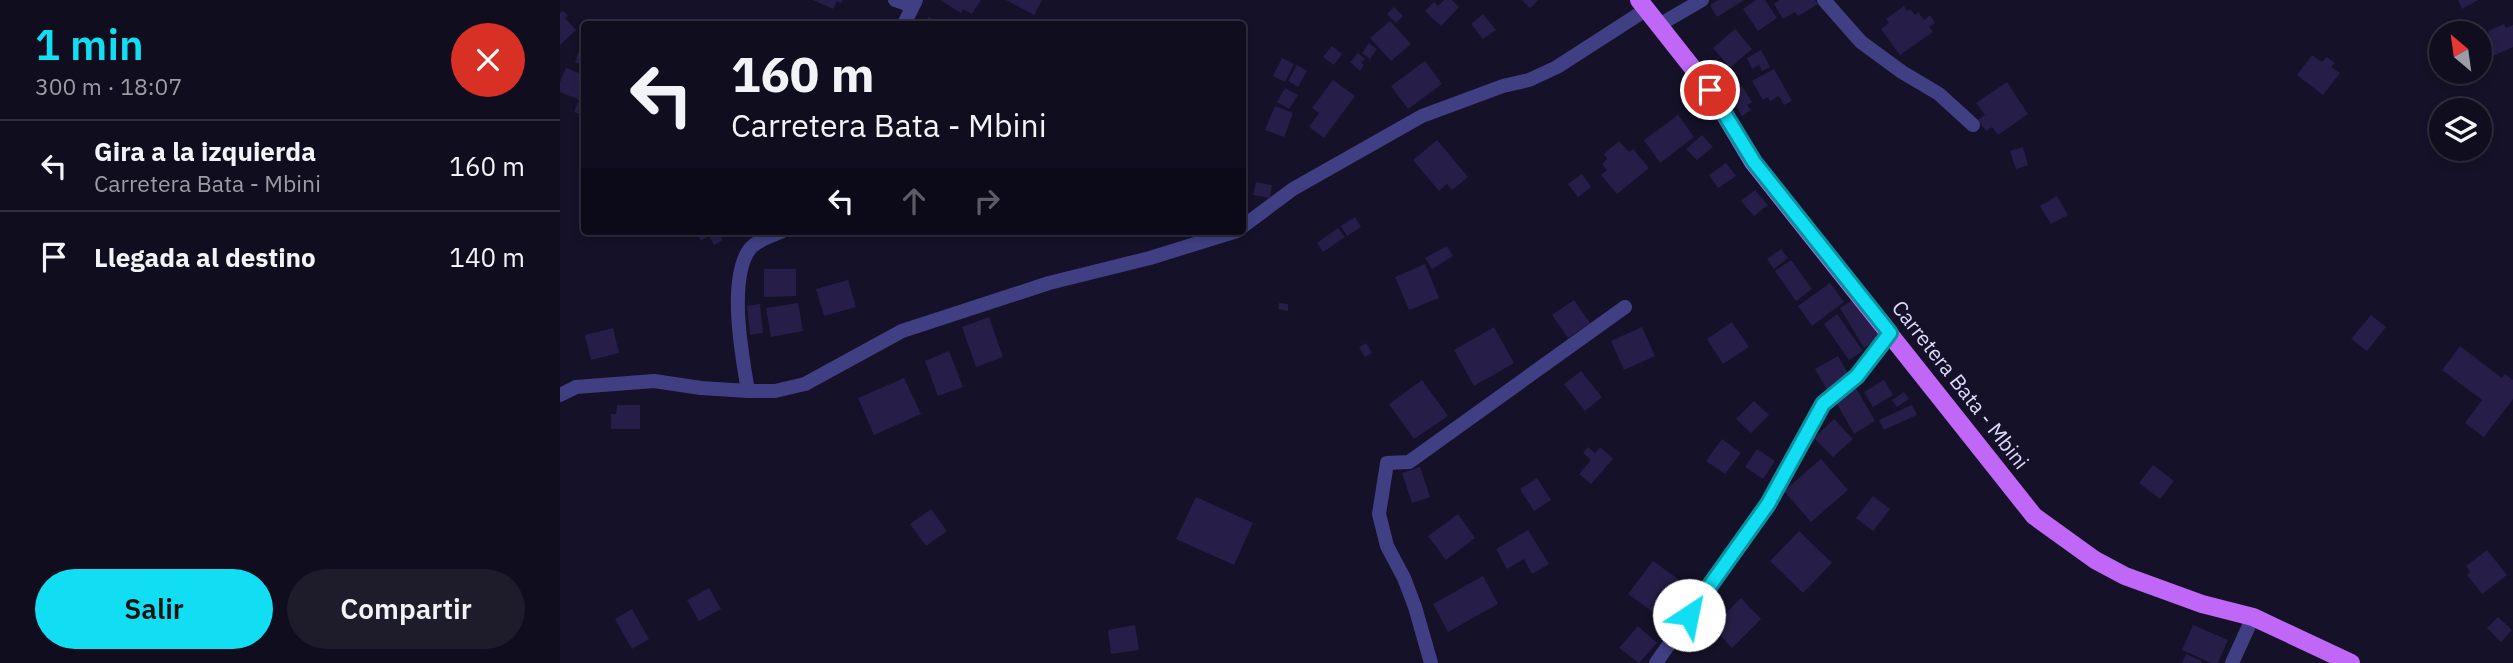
<!DOCTYPE html>
<html lang="es">
<head>
<meta charset="utf-8">
<style>
  :root { --surface:#100d1e; --page:#1e1b2b; --text:#f1f3f6; --muted:#9c9ca4; --line:#302d3c; --accent:#11def3 }
  body { margin:0; font-family:"IBM Plex Sans",sans-serif; background:var(--page); color:var(--text); height:100vh; display:flex; flex-direction:column; font-size:26px; white-space:nowrap }
  * { box-sizing:border-box; margin:0 }
  p { font-size:23px; color:var(--muted) }
  .icon { flex:none; width:38px; height:38px; fill:none; stroke:currentColor; stroke-width:2; stroke-linecap:round; stroke-linejoin:round }
  .map { position:relative; flex:1; overflow:hidden }
  .drawer { display:flex; flex-direction:column; background:var(--surface); width:560px }
  .drawer>* { flex:none }
  .guide { position:absolute; left:21px; top:21px; width:665px; height:214px; border-radius:7px; box-shadow:0 4px 10px #0003,0 0 0 2px var(--line); background:#100d1e; color:var(--text); overflow:hidden }
  .needle { width:46px; rotate:331deg }
  .fabs { position:absolute; left:1869px; top:21px; display:grid; gap:14px }
  .fabs a { display:grid; place-items:center; width:63px; height:63px; border-radius:50%; background:var(--surface); box-shadow:0 4px 10px #0003,0 0 0 2px var(--line); font-size:35px }
  .pin { position:absolute; display:grid; place-items:center; width:60px; height:60px; color:#fff; margin:-30px; border:4px solid #fff; border-radius:50%; box-shadow:0 2px 7px #0007 }
  .me { position:absolute; width:77px; margin:-38px; rotate:34deg; stroke-linejoin:round; filter:drop-shadow(0 0 5px #0008) }
  .turn { display:flex; align-items:center; gap:24px; height:147px; padding:0 35px; font-size:32px }
  .turn .icon { width:91px; height:91px; stroke-width:2.5 }
  .turn b { display:block; font-size:49px; line-height:60px }
  .lanes { display:flex; align-items:center; height:66px; padding:0 35px; background:#0003; justify-content:center; gap:35px; direction:ltr }
  .lanes .off { opacity:.35 }
  .round { display:grid; place-items:center; flex:none; width:74px; height:74px; border-radius:37px; background:var(--page) }
  .summary { display:flex; align-items:center; justify-content:space-between; height:119px; padding:0 35px }
  h1 { font-size:42px; font-weight:600; line-height:52px; color:var(--accent) }
  .primary-button { display:flex; gap:14px; margin-top:auto; padding:14px 35px }
  .primary-button a { flex:1; height:80px; border-radius:42px; background:var(--accent); color:#111; font-size:28px; font-weight:600; line-height:80px; text-align:center }
  .primary-button a+a { background:var(--page); color:var(--text) }
  ul { padding:0; list-style:none }
  li { display:flex; align-items:center; gap:21px; height:91px; padding:0 35px; border-top:2px solid var(--line) }
  li div { flex:1 }
  li b { display:block; font-size:26px }
  li em { font-style:normal }
  main { display:flex; flex:1; min-height:0 }
  .map>svg:first-child { display:block }
  .building { fill:#261e48 }
  .lines { fill:none; stroke-linecap:round; stroke-linejoin:round }
  .minor { stroke:#413f84; stroke-width:14 }
  .major { stroke:#c067f7; stroke-width:18 }
  .route-casing { stroke:#0b909e; stroke-width:18 }
  .route { stroke:#11def3; stroke-width:12 }
  .labels { text-anchor:middle; stroke-width:7; stroke-linejoin:round; paint-order:stroke }
  .street-label { font-size:21px; fill:#dedafd; stroke:#151128 }
</style>
</head>
<body>
<main>
<section class="drawer">
<div class="summary"><div><h1>1 min</h1><p>300 m · 18:07</p></div><a class="round" style="background:#d93025;color:#fff"><svg class="icon" aria-label="close" viewBox="0 0 24 24"><path d="M6 6l12 12M18 6L6 18"/></svg></a></div>
<ul>
<li><svg class="icon" aria-label="left" viewBox="0 0 24 24"><path d="M17 20v-9H6M10 6l-5 5 5 5"/></svg><div><b>Gira a la izquierda</b><p>Carretera Bata - Mbini</p></div><em>160 m</em></li>
<li><svg class="icon" aria-label="arrive" viewBox="0 0 24 24"><path d="M6 21V4h12l-3 4 3 4H6"/></svg><div><b>Llegada al destino</b></div><em>140 m</em></li>
</ul>
<div class="primary-button"><a>Salir</a><a>Compartir</a></div>
</section>
<div class="map">
<svg width="1953" height="663" viewBox="0 0 1953 663">
  <rect width="100%" height="100%" fill="#151128"/>
  <!-- building -->
  <path class="building" d="M253,0H283L281,3L277,1L273,9Z
    M380,0H421L412,14L403,9L401,13Z
    M446,0H482L474,15Z
    M884,0H892L899,7L881,26L865,11L874,2L878,6Z
    M962,0H978L970,8Z
    M1158,0H1184L1157,17L1150,5Z
    M1196,0H1205L1217,18L1198,31L1183,9Z
    M1220,0H1255L1258,4L1238,16L1235,12L1223,19L1214,4Z
    M1898,0H1918L1902,9Z
    M1344,6L1347,11L1350,9L1355,15L1358,12L1364,20L1370,15L1375,23L1369,27L1373,32L1340,55L1321,29L1329,23L1326,19Z
    M834,7L843,16L836,23L827,14Z
    M3,11L8,16L5,18L16,30L0,45V13Z
    M923,14L936,30L923,39L911,24Z
    M368,17L388,24H366Z
    M830,21L851,44L831,61L810,38Z
    M1944,24L1946,28L1953,25V47L1933,56L1924,36L1929,34L1928,31Z
    M1175,29L1192,49L1170,68L1153,48Z
    M809,43L817,49L810,59L802,53Z
    M772,46L782,54L774,65L763,57Z
    M20,48L24,50V66L15,62Z
    M1201,50L1210,67L1202,71L1199,65L1192,69L1187,58Z
    M798,53L805,59L801,63L804,65L800,71L790,62Z
    M1752,55L1762,62L1767,57L1775,63L1771,67L1780,73L1763,95L1737,75Z
    M722,58L734,64L725,82L713,76Z
    M865,61L882,84L848,109L831,86Z
    M737,65L747,71L738,87L728,81Z
    M6,68L24,75V89L20,100L0,92V82Z
    M1214,69L1232,101L1224,105L1219,96L1210,101L1208,97L1203,100L1192,81Z
    M773,80L795,96L764,138L749,127L759,113L752,108Z
    M1447,82L1468,114L1438,135L1432,127L1426,131L1418,120L1425,115L1416,103Z
    M1182,86L1192,102L1187,105L1191,110L1182,116L1175,104L1170,107L1164,97Z
    M725,88L738,95L729,109L717,102Z
    M24,99V116L14,112L18,102L22,104Z
    M715,106L733,113L724,137L705,130Z
    M1118,115L1134,137L1100,163L1084,140Z
    M1142,135L1153,147L1137,160L1126,149Z
    M877,140L908,177L892,190L887,184L879,191L853,160Z
    M1059,141L1069,152L1073,149L1089,168L1057,194L1041,175L1047,170L1042,164L1047,159L1044,154Z
    M1463,147L1468,165L1456,169L1450,151Z
    M1166,163L1176,176L1158,188L1149,175Z
    M1022,174L1031,187L1018,197L1008,184Z
    M696,182L712,185L710,198L693,195Z
    M1195,190L1208,205L1194,216L1181,201Z
    M1497,196L1508,215L1491,224L1480,206Z
    M795,217L801,227L787,236L781,226Z
    M778,228L785,237L763,252L757,243Z
    M138,231H164L159,234L163,240L154,245L149,236L141,241L136,232Z
    M887,246L893,256L872,269L865,258Z
    M1221,249L1228,258L1214,269L1207,259Z
    M1231,260L1252,289L1236,301L1215,271Z
    M865,264L879,298L849,310L835,277Z
    M204,269H236V296L204,297Z
    M288,280L296,307L264,316L256,289Z
    M1270,283L1284,302L1252,326L1238,306Z
    M1296,298L1320,338L1304,348L1280,308Z
    M1014,300L1030,323L1008,338L992,315Z
    M238,303L243,331L211,337L206,308Z
    M719,303L728,304V311L718,309Z
    M200,304L203,333L190,335L187,306Z
    M1277,314L1303,351L1289,360L1264,324Z
    M1811,315L1826,327L1807,351L1791,339Z
    M429,317L443,357L416,367L402,327Z
    M1172,322L1189,347L1163,364L1147,339Z
    M934,327L954,363L914,386L894,350Z
    M1082,327L1095,356L1064,370L1051,341Z
    M53,328L59,353L31,360L25,335Z
    M806,343L812,353L805,357L799,347Z
    M1900,346L1942,378L1945,374L1953,380V399L1924,437L1905,423L1922,400L1882,370Z
    M389,351L403,387L378,396L365,361Z
    M1278,356L1290,377L1267,390L1255,369Z
    M1021,371L1042,397L1025,411L1004,384Z
    M344,378L361,414L314,435L298,398Z
    M862,380L888,416L854,439L829,404Z
    M1324,380L1333,395L1313,407L1304,392Z
    M1296,388L1315,421L1294,434L1275,400Z
    M1344,392L1349,399L1337,407L1332,400Z
    M1194,401L1209,415L1191,433L1176,419Z
    M57,405H80V429H51V414H56Z
    M1352,405L1357,415L1324,430L1319,420Z
    M1274,419L1293,439L1273,457L1254,438Z
    M1162,439L1181,453L1165,474L1146,461Z
    M1028,447L1035,453L1040,447L1053,459L1031,484L1019,474L1031,460L1023,453Z
    M1197,449L1215,461L1203,479L1185,467Z
    M1261,459L1288,490L1251,522L1224,491Z
    M1593,465L1614,481L1600,499L1579,483Z
    M860,467L870,497L852,503L842,473Z
    M977,478L991,500L974,511L960,489Z
    M1313,496L1330,509L1313,531L1296,518Z
    M636,497L693,523L674,565L616,539Z
    M371,509L387,531L366,546L350,524Z
    M898,514L915,538L886,560L868,536Z
    M968,530L989,564L972,574L964,559L947,569L936,549Z
    M1239,531L1272,563L1243,593L1210,561Z
    M1927,550L1947,575L1922,594L1907,575L1910,572L1906,566Z
    M1093,561L1125,584L1101,618L1068,594Z
    M923,576L938,604L888,632L873,604Z
    M149,588L161,609L139,621L127,600Z
    M1181,598L1201,619L1172,648L1152,627Z
    M72,609L89,639L72,649L55,619Z
    M1938,617L1952,630L1941,642L1927,628Z
    M575,625L579,650L551,654L548,630Z
    M1633,625L1668,640L1658,663H1651L1622,650Z
    M1078,626L1097,643L1079,663L1059,648Z
    M1626,654L1642,661L1641,663H1622Z"/>
  <g class="lines">
    <!-- minor -->
    <path class="minor" d="M335,0L352,6
      M1264,0L1301,42L1342,72L1379,94L1413,125
      M344,24L356,0
      M1099,25L1142,0
      M682,227L733,189L862,116L943,86L969,80L997,67L1087,9
      M188,391C182,356 168,281 189,250C196,240 212,236 223,231
      M0,395L16,387L94,381L141,388L188,391H215L245,384L342,331L489,283L590,258L677,231
      M871,663L855,607L844,578L827,546L819,514L827,463L849,462L1065,307
      M1096,663L1207,504L1263,404L1297,376L1330,333
      M1672,663L1693,617"/>
    <!-- major -->
    <path class="major" d="M1079,0L1150,90L1193,162L1474,516L1535,560L1565,576L1642,604L1693,617L1791,663"/>
  </g>
  <g class="lines">
    <defs>
      <path id="route" d="M1129,615L1208,504L1263,404L1297,376L1330,333L1194,162L1150,90"/>
    </defs>
    <!-- route casing -->
    <use href="#route" class="route-casing"/>
    <!-- route -->
    <use href="#route" class="route"/>
  </g>
  <g class="labels">
    <!-- street labels -->
    <g class="street-label">
      <text transform="translate(1400 385) rotate(52)" y="7">Carretera Bata - Mbini</text>
    </g>
  </g>
</svg>
<div class="fabs">
<a><svg class="needle" viewBox="-14 -14 28 28"><path d="M0-13l5 13h-10z" fill="#e53935"/><path d="M0 13l5-13h-10z" fill="#9c9ca4"/></svg></a>
<a><svg class="icon" aria-label="layers" viewBox="0 0 24 24"><path d="M12 4l9 5-9 5-9-5zM3 14l9 5 9-5"/></svg></a>
</div>
<div class="pin" style="left:1150px;top:90px;background:#d93025"><svg class="icon" aria-label="arrive" viewBox="0 0 24 24"><path d="M6 21V4h12l-3 4 3 4H6"/></svg></div>
<svg class="me" style="left:1129px;top:615px" viewBox="-20 -20 40 40"><circle r="19" fill="#fff"/><path d="M0-13L10 11 0 6-10 11z" fill="#11def3"/></svg>
<div class="guide">
<div class="turn"><svg class="icon" aria-label="left" viewBox="0 0 24 24"><path d="M17 20v-9H6M10 6l-5 5 5 5"/></svg><div><b>160 m</b>Carretera Bata - Mbini</div></div>
<div class="lanes"><svg class="icon" aria-label="left" viewBox="0 0 24 24"><path d="M17 20v-9H6M10 6l-5 5 5 5"/></svg><svg class="icon off" aria-label="ahead" viewBox="0 0 24 24"><path d="M12 20V5M6 11l6-6 6 6"/></svg><svg class="icon off" aria-label="right" viewBox="0 0 24 24"><path d="M7 20v-9h11M14 6l5 5-5 5"/></svg></div>
</div>
</div>
</main>
</body>
</html>
